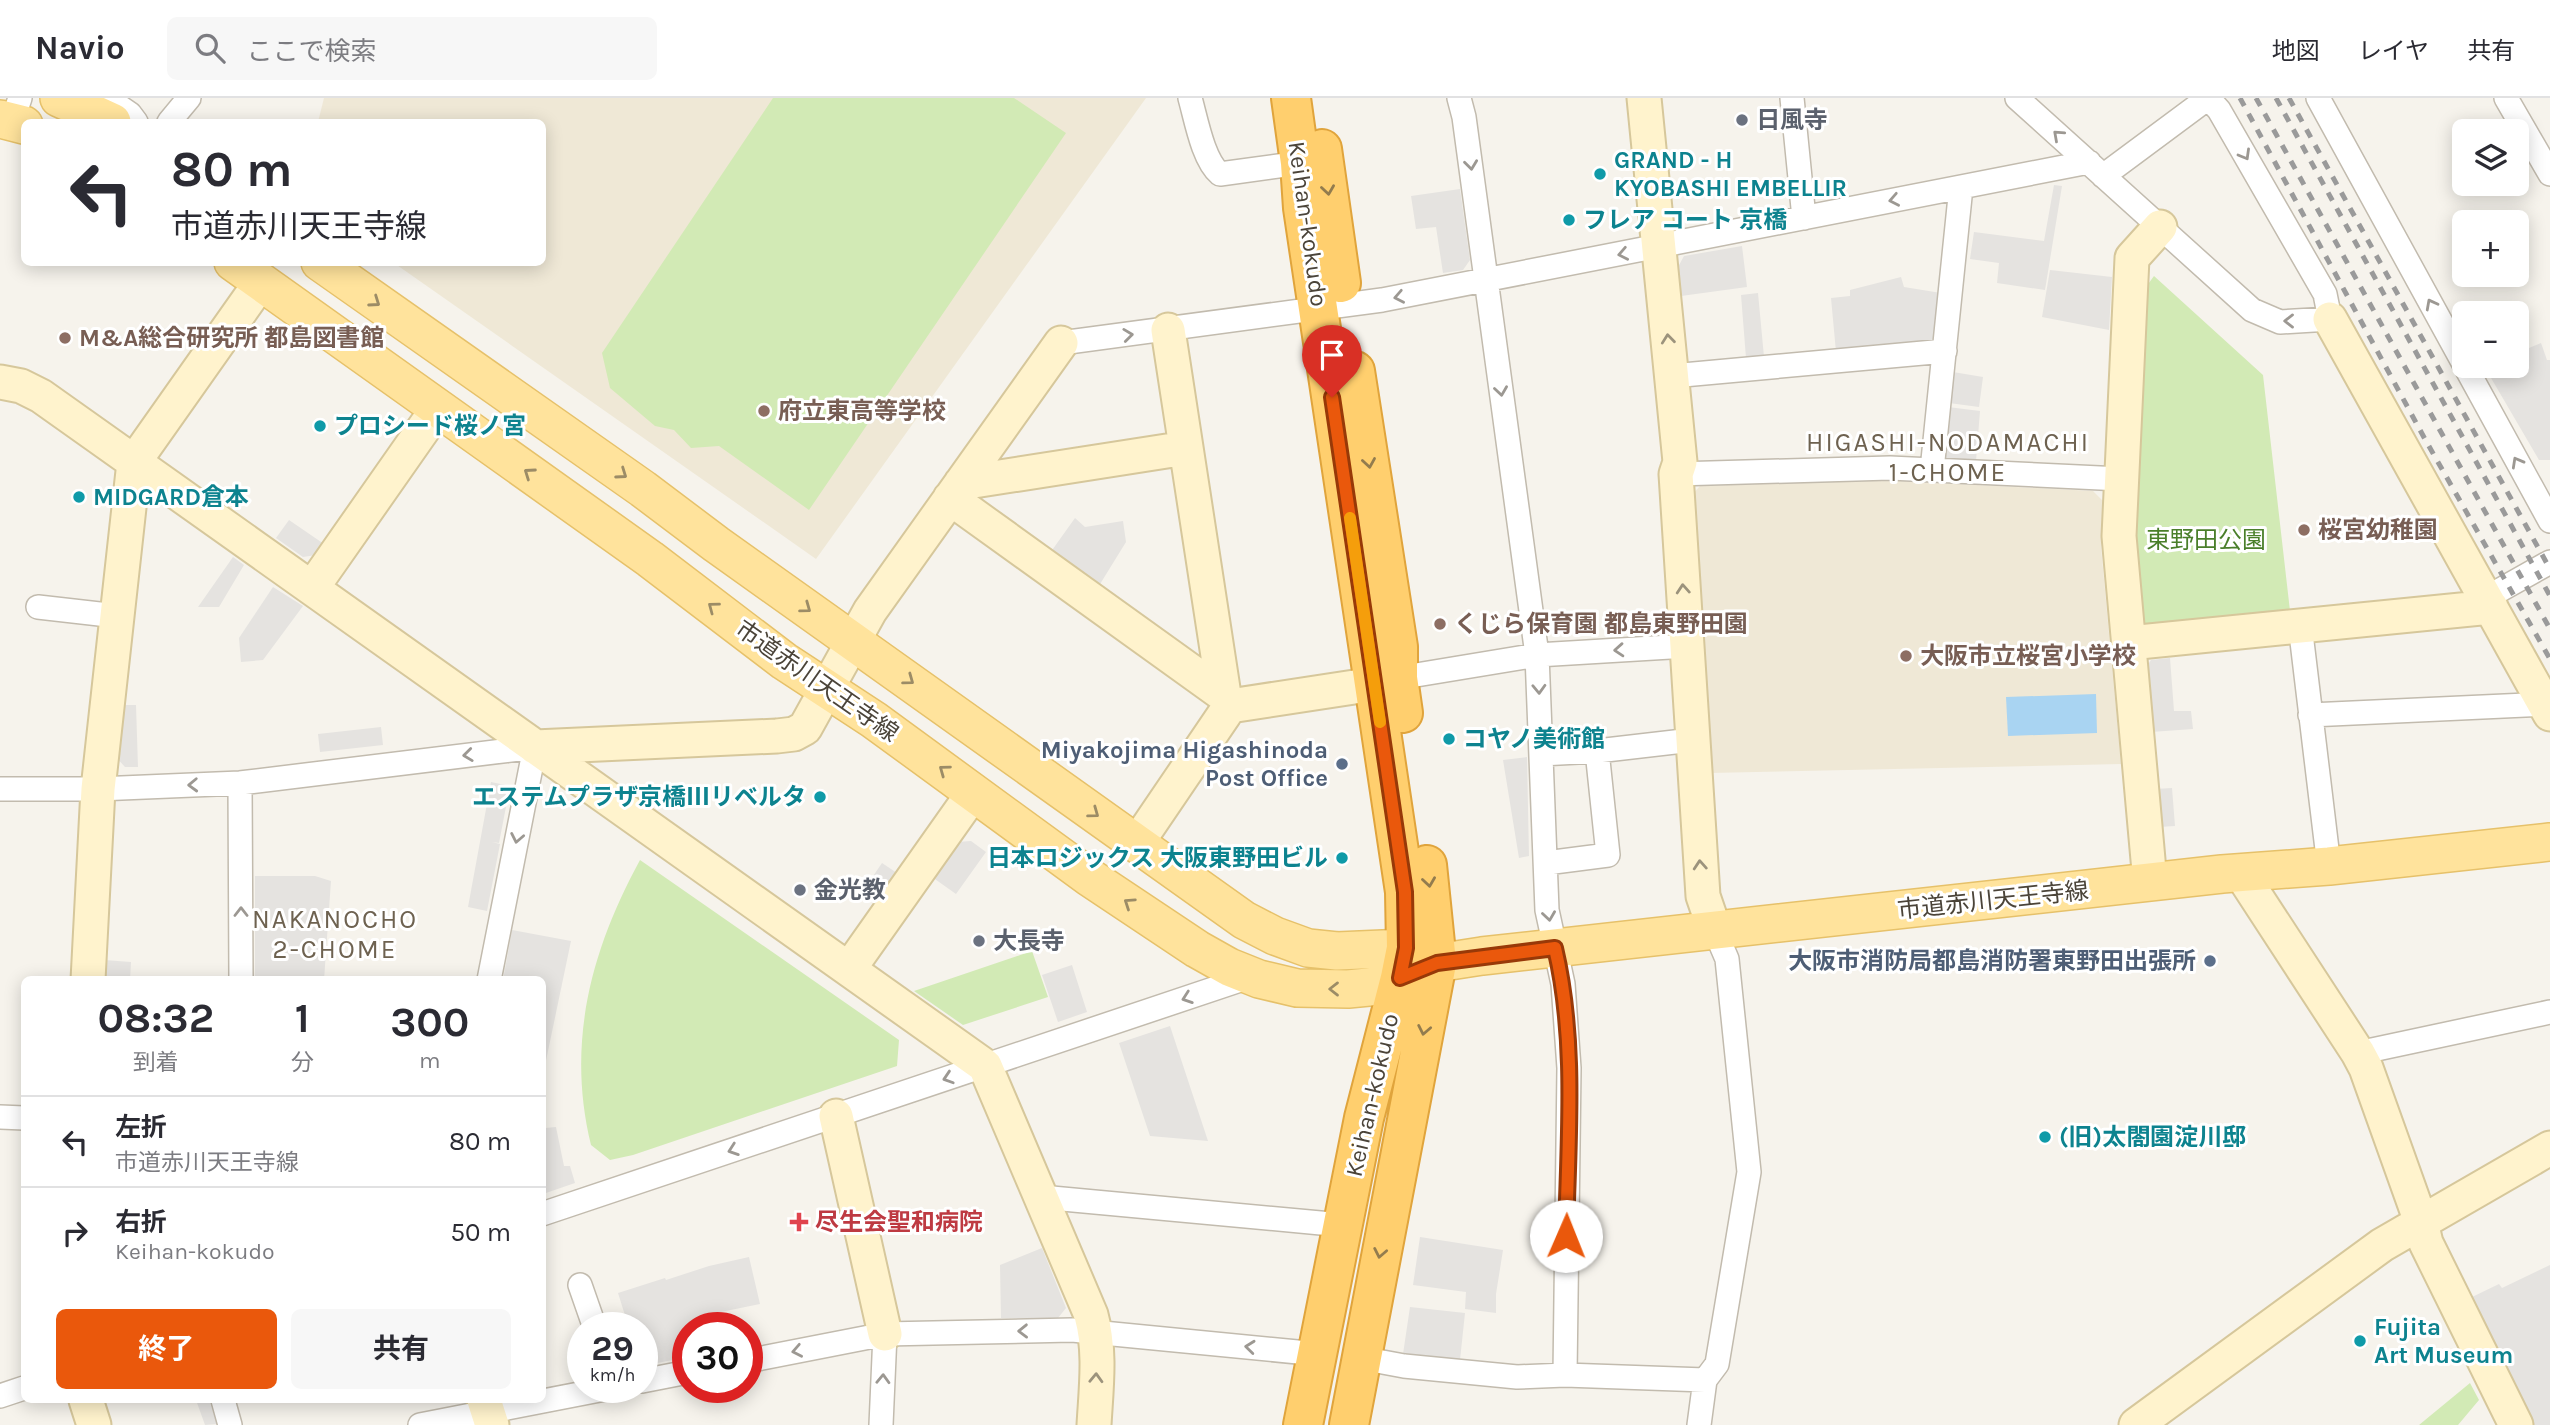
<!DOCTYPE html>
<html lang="ja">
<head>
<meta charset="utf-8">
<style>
  :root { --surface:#fff; --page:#f7f7f7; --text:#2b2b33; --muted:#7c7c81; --line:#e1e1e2; --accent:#ea580c }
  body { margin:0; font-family:Karla,"Noto Sans JP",sans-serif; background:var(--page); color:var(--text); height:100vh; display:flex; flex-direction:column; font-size:26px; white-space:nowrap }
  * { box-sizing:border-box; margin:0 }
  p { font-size:23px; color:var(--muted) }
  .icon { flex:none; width:38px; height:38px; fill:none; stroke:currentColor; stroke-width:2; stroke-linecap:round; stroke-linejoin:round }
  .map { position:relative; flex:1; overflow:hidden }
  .drawer { position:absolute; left:21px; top:878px; width:525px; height:427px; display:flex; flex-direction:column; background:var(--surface); border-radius:10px; box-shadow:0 4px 18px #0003 }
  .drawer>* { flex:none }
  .guide { position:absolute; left:21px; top:21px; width:525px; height:147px; border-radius:10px; box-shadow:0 4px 18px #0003; background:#fff; color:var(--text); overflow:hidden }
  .controls { position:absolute; left:2452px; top:21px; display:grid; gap:14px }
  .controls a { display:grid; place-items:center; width:77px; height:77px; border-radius:10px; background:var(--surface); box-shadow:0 4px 18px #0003; font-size:35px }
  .speed { position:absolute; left:567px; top:1214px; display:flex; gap:14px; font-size:35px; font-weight:700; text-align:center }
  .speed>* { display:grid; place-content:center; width:91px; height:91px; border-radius:50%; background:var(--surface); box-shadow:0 4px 18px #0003; line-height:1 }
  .speed small { font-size:18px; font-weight:400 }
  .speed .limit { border:10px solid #d22; background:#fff; color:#111 }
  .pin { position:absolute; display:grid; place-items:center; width:60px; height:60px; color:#fff; margin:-72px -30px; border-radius:50% 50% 50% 0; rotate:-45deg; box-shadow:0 0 7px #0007 }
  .pin .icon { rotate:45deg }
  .me { position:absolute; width:77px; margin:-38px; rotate:1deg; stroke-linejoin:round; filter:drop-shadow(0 0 5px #0008) }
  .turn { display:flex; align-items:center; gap:24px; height:147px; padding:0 35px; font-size:32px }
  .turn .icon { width:91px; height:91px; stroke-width:2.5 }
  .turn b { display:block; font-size:49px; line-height:60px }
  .eta { display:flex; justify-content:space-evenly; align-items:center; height:119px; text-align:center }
  .eta b { font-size:42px; font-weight:700; line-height:49px }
  .primary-button { display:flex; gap:14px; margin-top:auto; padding:14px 35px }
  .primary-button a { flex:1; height:80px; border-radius:10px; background:var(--accent); color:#fff; font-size:28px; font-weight:700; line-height:80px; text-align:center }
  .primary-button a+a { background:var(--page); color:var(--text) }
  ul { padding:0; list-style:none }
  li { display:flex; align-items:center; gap:21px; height:91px; padding:0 35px; border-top:2px solid var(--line) }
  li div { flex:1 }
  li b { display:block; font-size:26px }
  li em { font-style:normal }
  header { display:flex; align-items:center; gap:42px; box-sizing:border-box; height:98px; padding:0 35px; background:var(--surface); border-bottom:2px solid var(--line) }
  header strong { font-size:33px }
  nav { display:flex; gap:38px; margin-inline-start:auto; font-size:24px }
  .search { width:490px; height:63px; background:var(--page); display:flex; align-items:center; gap:18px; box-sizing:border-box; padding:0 24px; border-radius:10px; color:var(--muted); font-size:26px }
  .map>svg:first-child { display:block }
  .education { fill:#efe8d6 }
  .green { fill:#d2eab5 }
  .parking { fill:#e5e3e0 }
  .water { fill:#a9d4f2 }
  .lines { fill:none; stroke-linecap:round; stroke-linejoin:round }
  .street-casing { stroke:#c2bbae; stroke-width:26 }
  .secondary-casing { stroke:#d6c79b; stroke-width:37 }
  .primary-casing { stroke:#e6c16a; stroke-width:40 }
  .highway-casing { stroke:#e0a43c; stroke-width:42 }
  .street { stroke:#fff; stroke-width:23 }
  .secondary { stroke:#fff3cd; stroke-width:33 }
  .primary { stroke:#ffe39c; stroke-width:37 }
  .highway { stroke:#ffcf6e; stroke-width:38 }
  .rail { stroke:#9a9a9a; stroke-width:5; stroke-dasharray:9 9; stroke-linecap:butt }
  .oneway { stroke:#9c9892 }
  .oneway2 { stroke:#937c4e }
  .oneway3 { stroke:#9c8c66 }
  .oneway4 { stroke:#9c937c }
  .route-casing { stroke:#983908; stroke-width:18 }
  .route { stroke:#ea580c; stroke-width:12 }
  .slow { stroke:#f59e0b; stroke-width:12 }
  .worship-dot { fill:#6b7280; stroke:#fff; stroke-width:2.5 }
  .culture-dot { fill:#0f9aa8; stroke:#fff; stroke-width:2.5 }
  .education-dot { fill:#8d6e63; stroke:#fff; stroke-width:2.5 }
  .service-dot { fill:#5c6f8a; stroke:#fff; stroke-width:2.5 }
  .health-dot { fill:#e0444e; stroke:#fff; stroke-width:2.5 }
  .labels { text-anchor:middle; stroke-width:6; stroke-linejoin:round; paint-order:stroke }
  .worship-label { font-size:24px; font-weight:bold; fill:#5b616d; stroke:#fff; text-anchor:start }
  .culture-label { font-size:24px; font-weight:bold; fill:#0d838f; stroke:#fff; text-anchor:start }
  .street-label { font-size:24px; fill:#4b4439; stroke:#fff }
  .education-label { font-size:24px; font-weight:bold; fill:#785e54; stroke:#fff; text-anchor:start }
  .park-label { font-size:24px; fill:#4a7f2a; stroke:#fff }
  .service-label { font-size:24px; font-weight:bold; fill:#4e5e75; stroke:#fff; text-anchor:end }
  .health-label { font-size:24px; font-weight:bold; fill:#be3a42; stroke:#fff; text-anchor:start }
  .neighbourhood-label { font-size:26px; letter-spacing:2px; fill:#6e6250; stroke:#fff }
</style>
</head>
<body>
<header>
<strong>Navio</strong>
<div class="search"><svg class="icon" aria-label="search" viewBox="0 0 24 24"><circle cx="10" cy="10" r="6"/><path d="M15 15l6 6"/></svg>ここで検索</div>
<nav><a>地図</a><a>レイヤ</a><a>共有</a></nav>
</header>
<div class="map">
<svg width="2550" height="1327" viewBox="0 0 2550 1327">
  <rect width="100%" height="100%" fill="#f6f3ec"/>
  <!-- education -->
  <path class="education" d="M324,0H1146L816,461L394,165L542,164V24H318Z
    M1882,382L2093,393L2103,403L2101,449L2121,666L1709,675L1691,398L1700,388Z"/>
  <!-- green -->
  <path class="green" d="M773,0H1014L1066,35L809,412L719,348L691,350L674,332L655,328L610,290L602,255Z
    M2154,178L2263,277L2290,513L2146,528L2137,522L2131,444L2140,197Z
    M640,762L899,942L897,968L633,1057L610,1062L591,1047C566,945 591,852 640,762Z
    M1032,853L1048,899L963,927L914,893Z
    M2470,1285L2479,1302L2458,1327H2419Z"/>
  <!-- parking -->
  <path class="parking" d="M2054,87L2062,88L2045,192L1997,185L1999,165L1970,161L1974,134L2044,143Z
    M1460,91L1470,162L1463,172L1443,175L1436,129L1416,131L1411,98Z
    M1742,148L1747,189L1681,198L1678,169L1684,158Z
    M2050,172L2112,179L2109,232L2042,219Z
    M1901,179L1904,189L1941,195L1936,238L1927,246L1836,254L1831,200L1850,198V192Z
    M1758,195L1764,259L1746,260L1741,197Z
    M2541,245L2547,262H2550V362H2539L2484,268H2516L2517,255Z
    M1953,274L1983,279L1979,309L1949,305Z
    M1948,309L1980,313L1976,363L1943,360Z
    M1075,420L1085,429L1123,423L1126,444L1097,491L1050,455Z
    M289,422L324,446L316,457L303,459L276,440Z
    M233,459L244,467L219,509H198Z
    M273,489L303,508L263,562L241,564L239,540Z
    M2170,560L2174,613H2191L2193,631L2151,634L2145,571L2151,562Z
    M122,607H136L138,669H125L115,658Z
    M381,629L383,647L320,654L318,636Z
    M1527,659L1529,758L1519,760L1503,662Z
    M491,684L510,688L499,745L492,744L500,746L487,813L468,809Z
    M2172,690L2175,728L2159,729L2155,691Z
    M971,743L986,754L956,796L932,779L957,744Z
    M882,765L897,775L881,797L867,787Z
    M255,778H315L331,783L324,882H255Z
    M512,832L571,843L543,977L542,882H503Z
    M104,862L131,864L130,882H103Z
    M1072,867L1087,914L1058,924L1042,877Z
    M1170,928L1208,1043L1150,1038L1119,945Z
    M542,1000L545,1030L556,1029L564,1068H570L575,1085L543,1096Z
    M1420,1139L1503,1152L1496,1196V1215L1465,1211L1466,1194L1413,1187Z
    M1042,1150L1066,1210L1058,1220H1001L1000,1167Z
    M749,1159L760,1206L711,1216L715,1230H688V1259L642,1268V1230H629L618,1195L665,1180L666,1182L709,1168Z
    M2550,1167V1327H2533L2470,1200L2499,1186L2502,1190Z
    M1410,1209L1465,1215L1460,1262L1403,1256Z
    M196,1302H209L217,1326L205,1327Z"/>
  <!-- water -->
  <path class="water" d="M2096,596L2097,635L2008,638L2006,599Z"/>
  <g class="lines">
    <defs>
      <path id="street" d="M107,0L130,16L136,24
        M1190,0C1196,21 1203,62 1220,76L1300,65
        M1459,0L1464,19L1537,557L1547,812L1563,886L1569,970L1565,1277
        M1792,0L1804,120
        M2017,0L2252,212L2280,224L2330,221L2325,196L2219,12L2208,0
        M2318,0L2464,266
        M2506,0L2550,76
        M12,24L20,0
        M169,24L189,0
        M2103,78L2208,0
        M1061,245L1382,202L2089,64
        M2465,268L2550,423
        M1672,278L1945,253
        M1932,372L1961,89
        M1676,376L1890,370L2121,381
        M2486,500L2550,464
        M38,509L117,518
        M2300,527L2329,768
        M1398,580L1537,557L1687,548
        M2310,617L2545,606
        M1541,656L1597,653L1692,642
        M240,685L241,882
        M0,691H98L240,685L535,649L489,882
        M1546,765L1608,757L1597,653
        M2358,955L2550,914
        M0,1019L24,1020
        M1041,1099L1342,1127
        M542,1116L1252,878
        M580,1187L595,1230
        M1361,1260L1404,1268L1517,1279L1565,1277L1705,1282
        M747,1263L885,1236L1072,1232L1318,1256
        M642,1283L688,1274
        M0,1298L24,1290
        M223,1302L230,1327
        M420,1327L610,1290
        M881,1327L885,1236
        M1699,1327L1705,1282L1717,1266L1749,1074L1727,861L1715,833"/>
      <path id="secondary" d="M1644,0L1680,364L1676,376L1703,798L1715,833
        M2330,221L2550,616
        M1168,232L1224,597L1230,608
        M0,284L21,288L41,298L985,968L1091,1217C1101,1253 1096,1291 1094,1327
        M961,385L1186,350
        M950,400L1224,597
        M312,490L438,310
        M2129,545L2491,509
        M535,649L777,638L794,636L805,630L870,513L1061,245
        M1137,745L1230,608L1374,586
        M2240,774L2358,955L2366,970L2421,1124L2426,1145L2516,1327
        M2150,784L2119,438L2132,160L2160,129
        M849,871L974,694
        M88,882L98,691L134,364L261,184
        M836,1018L885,1236
        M86,1302L94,1327
        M484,1302L492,1327
        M2136,1327L2382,1147L2550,1050"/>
      <path id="primary" d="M59,0L112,24
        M0,21L24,27
        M233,164L650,461L784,563L874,622L1089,779L1197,851L1229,869L1259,881L1297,890L1348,891L1379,888L1437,865L1482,858L2222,776L2329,768L2550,744
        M320,164L643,391L716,446L1244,822L1275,838L1308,850L1337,853L1406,850L1433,863"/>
      <path id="highway" d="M1291,0L1300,65L1303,110L1405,794L1406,850L1400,880L1364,1020L1303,1327
        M1322,51L1341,185
        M1355,273L1398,549V580L1403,615
        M1349,1327L1437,865L1427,767"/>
    </defs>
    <!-- street casing -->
    <use href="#street" class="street-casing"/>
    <!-- secondary casing -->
    <use href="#secondary" class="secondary-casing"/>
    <!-- primary casing -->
    <use href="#primary" class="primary-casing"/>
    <!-- highway casing -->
    <use href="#highway" class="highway-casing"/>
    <!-- street -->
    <use href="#street" class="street"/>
    <!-- secondary -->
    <use href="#secondary" class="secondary"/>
    <!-- primary -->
    <use href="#primary" class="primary"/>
    <!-- highway -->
    <use href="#highway" class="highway"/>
    <!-- rail -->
    <path class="rail" d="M2240,0L2426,343L2550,561
      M2256,0L2550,531
      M2276,0L2550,498
      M2289,0L2550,471"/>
  </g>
  <!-- one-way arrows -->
  <defs><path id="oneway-chevron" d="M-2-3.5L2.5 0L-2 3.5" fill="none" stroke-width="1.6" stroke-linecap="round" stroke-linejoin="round" transform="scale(1.75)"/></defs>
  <g class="oneway">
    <use href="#oneway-chevron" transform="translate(2058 37) rotate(-138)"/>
    <use href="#oneway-chevron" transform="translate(2245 57) rotate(60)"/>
    <use href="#oneway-chevron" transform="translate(1471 67) rotate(83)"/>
    <use href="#oneway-chevron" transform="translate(1894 102) rotate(169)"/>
    <use href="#oneway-chevron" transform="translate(1623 156) rotate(169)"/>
    <use href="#oneway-chevron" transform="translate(1399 199) rotate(169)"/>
    <use href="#oneway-chevron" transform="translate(2431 206) rotate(-118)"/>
    <use href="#oneway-chevron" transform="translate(2289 223) rotate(-180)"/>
    <use href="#oneway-chevron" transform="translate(1128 237) rotate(-7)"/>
    <use href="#oneway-chevron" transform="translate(1501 293) rotate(82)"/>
    <use href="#oneway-chevron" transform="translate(2517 364) rotate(-119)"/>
    <use href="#oneway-chevron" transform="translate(1619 552) rotate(176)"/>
    <use href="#oneway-chevron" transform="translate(1539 591) rotate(88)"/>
    <use href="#oneway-chevron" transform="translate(468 657) rotate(173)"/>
    <use href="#oneway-chevron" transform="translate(193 687) rotate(178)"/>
    <use href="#oneway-chevron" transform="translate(517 740) rotate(101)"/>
    <use href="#oneway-chevron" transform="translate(241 814) rotate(-90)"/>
    <use href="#oneway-chevron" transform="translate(1549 818) rotate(82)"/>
    <use href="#oneway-chevron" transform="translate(1187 900) rotate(161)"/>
    <use href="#oneway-chevron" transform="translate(948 980) rotate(162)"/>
    <use href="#oneway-chevron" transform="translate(733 1052) rotate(161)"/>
    <use href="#oneway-chevron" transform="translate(1023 1233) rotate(179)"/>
    <use href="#oneway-chevron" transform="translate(1250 1249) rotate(-174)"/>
    <use href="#oneway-chevron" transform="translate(797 1253) rotate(169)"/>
    <use href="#oneway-chevron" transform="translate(883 1281) rotate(-88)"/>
  </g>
  <g class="oneway2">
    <use href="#oneway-chevron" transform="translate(1328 92) rotate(82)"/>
    <use href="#oneway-chevron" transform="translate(1369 365) rotate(81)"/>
    <use href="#oneway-chevron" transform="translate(1429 784) rotate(82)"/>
    <use href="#oneway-chevron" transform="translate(1424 932) rotate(101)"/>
    <use href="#oneway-chevron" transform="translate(1380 1155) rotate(101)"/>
  </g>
  <g class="oneway3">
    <use href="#oneway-chevron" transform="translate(375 204) rotate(35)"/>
    <use href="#oneway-chevron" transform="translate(529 375) rotate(-145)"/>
    <use href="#oneway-chevron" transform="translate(622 376) rotate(35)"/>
    <use href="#oneway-chevron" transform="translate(713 509) rotate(-143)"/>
    <use href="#oneway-chevron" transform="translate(806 510) rotate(36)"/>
    <use href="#oneway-chevron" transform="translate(909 582) rotate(36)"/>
    <use href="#oneway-chevron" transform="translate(944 672) rotate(-144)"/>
    <use href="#oneway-chevron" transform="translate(1094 715) rotate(36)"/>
    <use href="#oneway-chevron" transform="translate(1129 805) rotate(-146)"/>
    <use href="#oneway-chevron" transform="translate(1334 891) rotate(-180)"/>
  </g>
  <g class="oneway4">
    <use href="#oneway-chevron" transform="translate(1668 241) rotate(-96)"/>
    <use href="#oneway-chevron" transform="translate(1683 491) rotate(-94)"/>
    <use href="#oneway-chevron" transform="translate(1700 767) rotate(-94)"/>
    <use href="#oneway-chevron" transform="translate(1096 1280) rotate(-88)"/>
  </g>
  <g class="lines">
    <defs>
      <path id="route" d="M1332,299L1405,794L1406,850L1400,880L1437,865L1555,850C1577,943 1568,1043 1566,1138"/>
    </defs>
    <!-- route casing -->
    <use href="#route" class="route-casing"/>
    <!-- route -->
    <use href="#route" class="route"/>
    <!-- slow -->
    <path class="slow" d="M1350,420L1380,624"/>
  </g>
  <!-- markers -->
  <g class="worship-dot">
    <circle cx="1742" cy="22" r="7"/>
    <circle cx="800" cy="792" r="7"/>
    <circle cx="979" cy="843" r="7"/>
  </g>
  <g class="culture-dot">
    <circle cx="1600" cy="76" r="7"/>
    <circle cx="1569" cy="122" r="7"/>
    <circle cx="320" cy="328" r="7"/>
    <circle cx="79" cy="399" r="7"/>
    <circle cx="1449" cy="641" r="7"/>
    <circle cx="820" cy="699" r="7"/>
    <circle cx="1342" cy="760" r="7"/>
    <circle cx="2045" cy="1039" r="7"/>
    <circle cx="2360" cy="1243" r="7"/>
  </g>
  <g class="education-dot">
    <circle cx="65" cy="240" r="7"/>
    <circle cx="764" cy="313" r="7"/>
    <circle cx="2304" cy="432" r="7"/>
    <circle cx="1440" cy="526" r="7"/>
    <circle cx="1906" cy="558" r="7"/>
  </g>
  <g class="service-dot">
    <circle cx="1342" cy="666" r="7"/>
    <circle cx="2210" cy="863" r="7"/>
  </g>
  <path class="health-dot" d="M795.5 1113.5h7v7h7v7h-7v7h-7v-7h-7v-7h7z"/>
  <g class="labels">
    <!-- worship labels -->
    <g class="worship-label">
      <text x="1756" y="30">日風寺</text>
      <text x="814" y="800">金光教</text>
      <text x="993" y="851">大長寺</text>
    </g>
    <!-- culture labels -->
    <g class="culture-label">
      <text x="1614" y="70">GRAND - H<tspan x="1614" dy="28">KYOBASHI EMBELLIR</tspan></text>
      <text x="1583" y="130">フレア コート 京橋</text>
      <text x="334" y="336">プロシード桜ノ宮</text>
      <text x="93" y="407">MIDGARD倉本</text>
      <text x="1463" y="649">コヤノ美術館</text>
      <text x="806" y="707" text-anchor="end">エステムプラザ京橋Ⅲリベルタ</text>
      <text x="1328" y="768" text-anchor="end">日本ロジックス 大阪東野田ビル</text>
      <text x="2059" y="1047">(旧)太閤園淀川邸</text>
      <text x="2374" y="1237">Fujita<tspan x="2374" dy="28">Art Museum</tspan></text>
    </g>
    <!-- street labels -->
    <g class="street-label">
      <text transform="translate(1308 126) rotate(82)" y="8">Keihan-kokudo</text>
      <text transform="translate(817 583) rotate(35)" y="8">市道赤川天王寺線</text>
      <text transform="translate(1993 802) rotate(-6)" y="8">市道赤川天王寺線</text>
      <text transform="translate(1372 997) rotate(-77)" y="8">Keihan-kokudo</text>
    </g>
    <!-- education labels -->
    <g class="education-label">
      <text x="79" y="248">M&amp;A総合研究所 都島図書館</text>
      <text x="778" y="321">府立東高等学校</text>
      <text x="2318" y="440">桜宮幼稚園</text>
      <text x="1454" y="534">くじら保育園 都島東野田園</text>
      <text x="1920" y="566">大阪市立桜宮小学校</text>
    </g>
    <!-- park labels -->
    <g class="park-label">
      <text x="2206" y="450">東野田公園</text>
    </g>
    <!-- service labels -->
    <g class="service-label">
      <text x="1328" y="660">Miyakojima Higashinoda<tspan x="1328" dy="28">Post Office</tspan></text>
      <text x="2196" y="871">大阪市消防局都島消防署東野田出張所</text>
    </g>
    <!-- health labels -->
    <g class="health-label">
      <text x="815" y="1132">尽生会聖和病院</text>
    </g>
    <!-- neighbourhood labels -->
    <g class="neighbourhood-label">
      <text x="1948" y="353">HIGASHI-NODAMACHI<tspan x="1948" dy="30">1-CHOME</tspan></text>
      <text x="335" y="830">NAKANOCHO<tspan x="335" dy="30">2-CHOME</tspan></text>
    </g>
  </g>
</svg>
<div class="controls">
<a><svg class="icon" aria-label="layers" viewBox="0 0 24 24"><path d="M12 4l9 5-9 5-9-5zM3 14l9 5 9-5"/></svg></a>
<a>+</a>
<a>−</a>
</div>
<div class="speed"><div>29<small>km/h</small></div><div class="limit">30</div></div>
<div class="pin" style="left:1332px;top:299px;background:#d93025"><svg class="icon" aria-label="arrive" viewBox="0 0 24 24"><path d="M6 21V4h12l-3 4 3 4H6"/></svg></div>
<svg class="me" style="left:1566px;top:1138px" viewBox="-20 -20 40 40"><circle r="19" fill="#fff"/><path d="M0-13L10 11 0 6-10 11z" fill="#ea580c"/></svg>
<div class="guide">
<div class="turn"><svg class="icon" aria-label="left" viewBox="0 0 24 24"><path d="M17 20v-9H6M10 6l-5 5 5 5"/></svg><div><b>80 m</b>市道赤川天王寺線</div></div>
</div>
<section class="drawer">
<div class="eta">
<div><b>08:32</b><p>到着</p></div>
<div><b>1</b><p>分</p></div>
<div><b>300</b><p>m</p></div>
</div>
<ul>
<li><svg class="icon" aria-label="left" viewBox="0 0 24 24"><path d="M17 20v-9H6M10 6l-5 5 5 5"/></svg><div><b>左折</b><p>市道赤川天王寺線</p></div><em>80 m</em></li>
<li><svg class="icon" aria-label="right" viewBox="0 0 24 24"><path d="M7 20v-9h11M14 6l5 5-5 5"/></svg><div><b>右折</b><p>Keihan-kokudo</p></div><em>50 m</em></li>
</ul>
<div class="primary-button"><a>終了</a><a>共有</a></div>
</section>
</div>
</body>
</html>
